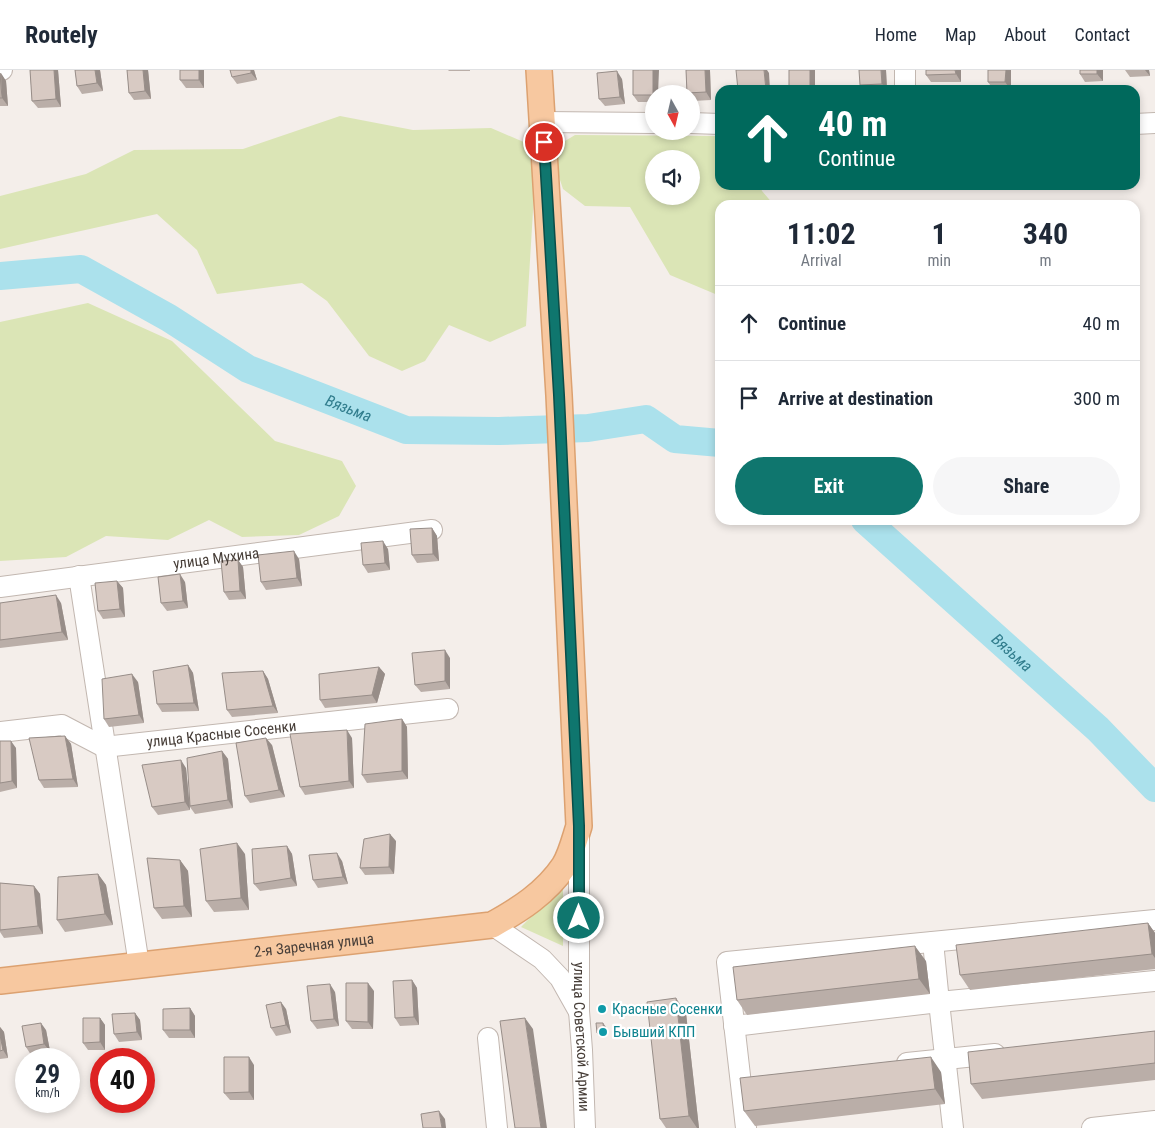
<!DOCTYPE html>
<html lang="en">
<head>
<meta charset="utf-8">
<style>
  :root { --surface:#fff; --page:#f6f6f7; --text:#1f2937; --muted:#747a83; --line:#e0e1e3; --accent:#0f766e }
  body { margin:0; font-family:"Roboto Condensed",sans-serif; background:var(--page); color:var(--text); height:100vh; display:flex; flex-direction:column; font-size:19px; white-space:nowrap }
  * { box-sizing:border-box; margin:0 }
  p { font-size:16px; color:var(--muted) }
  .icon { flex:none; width:28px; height:28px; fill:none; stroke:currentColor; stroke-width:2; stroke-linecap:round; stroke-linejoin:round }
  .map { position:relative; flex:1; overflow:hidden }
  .sheet { position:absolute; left:715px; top:130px; width:425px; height:325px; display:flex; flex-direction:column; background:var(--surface); border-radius:15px; box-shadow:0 2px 8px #0003 }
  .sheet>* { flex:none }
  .top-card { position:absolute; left:715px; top:15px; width:425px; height:105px; border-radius:15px; box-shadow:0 2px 8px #0003; background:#00695c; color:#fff; overflow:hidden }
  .needle { width:32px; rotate:172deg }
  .tools { position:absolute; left:645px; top:15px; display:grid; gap:10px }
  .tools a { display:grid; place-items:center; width:55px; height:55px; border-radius:50%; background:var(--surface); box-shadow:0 2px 8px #0003; font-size:25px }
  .speed { position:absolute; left:15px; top:978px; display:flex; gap:10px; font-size:25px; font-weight:700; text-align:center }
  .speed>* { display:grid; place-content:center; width:65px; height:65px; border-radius:50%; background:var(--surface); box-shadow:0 2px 8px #0003; line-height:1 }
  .speed small { font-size:12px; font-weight:400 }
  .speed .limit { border:8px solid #d22; background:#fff; color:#111 }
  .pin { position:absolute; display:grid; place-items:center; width:42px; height:42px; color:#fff; margin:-21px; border:2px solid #fff; border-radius:50%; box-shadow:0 1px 5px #0007 }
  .me { position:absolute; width:55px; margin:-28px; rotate:0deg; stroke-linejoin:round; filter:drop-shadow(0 0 4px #0008) }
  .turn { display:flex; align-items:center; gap:18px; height:105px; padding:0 20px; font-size:22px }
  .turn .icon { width:65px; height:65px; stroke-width:2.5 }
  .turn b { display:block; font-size:35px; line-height:42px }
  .eta { display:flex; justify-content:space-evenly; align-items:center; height:85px; text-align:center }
  .eta b { font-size:30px; font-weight:700; line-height:35px }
  .button { display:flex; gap:10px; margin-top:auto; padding:10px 20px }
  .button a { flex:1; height:58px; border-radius:30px; background:var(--accent); color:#fff; font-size:20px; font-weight:700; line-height:58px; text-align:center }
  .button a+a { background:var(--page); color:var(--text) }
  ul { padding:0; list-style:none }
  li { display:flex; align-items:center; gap:15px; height:75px; padding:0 20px; border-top:1px solid var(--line) }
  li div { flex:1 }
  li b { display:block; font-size:19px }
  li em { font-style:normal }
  header { display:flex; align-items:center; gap:30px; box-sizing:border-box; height:70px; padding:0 25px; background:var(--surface); border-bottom:1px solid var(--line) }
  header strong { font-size:24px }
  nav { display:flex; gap:28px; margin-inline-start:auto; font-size:18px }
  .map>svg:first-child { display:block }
  .green { fill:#dbe5b6; fill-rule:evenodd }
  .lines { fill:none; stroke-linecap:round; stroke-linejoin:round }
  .river { stroke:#abe1ec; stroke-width:28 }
  .minor-casing { stroke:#c2b7b0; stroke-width:22 }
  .major-casing { stroke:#dca170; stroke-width:28 }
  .minor { stroke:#fff; stroke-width:20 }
  .major { stroke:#f7c8a0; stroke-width:25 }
  .wall { fill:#baaea8 }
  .shaded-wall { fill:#978d88 }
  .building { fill:#d8cac3; stroke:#978d88 }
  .route-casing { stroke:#0a4d48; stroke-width:12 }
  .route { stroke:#0f766e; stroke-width:9 }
  .culture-dot { fill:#0f9aa8; stroke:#fff; stroke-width:2 }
  .labels { text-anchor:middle; stroke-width:4.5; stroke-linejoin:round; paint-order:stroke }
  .street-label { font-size:15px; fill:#473e38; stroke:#fff }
  .culture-label { font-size:15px; fill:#0d838f; stroke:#fff; text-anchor:start }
  .water-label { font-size:16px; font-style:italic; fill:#317d8d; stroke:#fff }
</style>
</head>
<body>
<header>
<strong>Routely</strong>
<nav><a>Home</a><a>Map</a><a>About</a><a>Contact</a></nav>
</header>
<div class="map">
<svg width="1155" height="1058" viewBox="0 0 1155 1058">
  <rect width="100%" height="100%" fill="#f4eeea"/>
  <!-- green -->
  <path class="green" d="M340,46L413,60L491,58L526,73L535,108L526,256L490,272L449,255L425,291L402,301L369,286L327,231L302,213L217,224L197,180L157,144L0,179V126L86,104L134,80L243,79Z
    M575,65L720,66V115H760L762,121L774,135H720V226L670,205L630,137L585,136L563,119L550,80ZM654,89H691V126H654Z
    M88,233L172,271L275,371L342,391L356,416L339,446L299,465L242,467L209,450L168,470L106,466L66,487L0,491V252Z
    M563,814V876L521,857Z"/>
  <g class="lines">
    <!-- river -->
    <g class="river">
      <path id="s1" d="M0,206L81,199L169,248L248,299L406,360L499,361L588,358L646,349L675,369L720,373"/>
      <path id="s2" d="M865,450L1098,659L1155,718"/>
    </g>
    <defs>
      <g id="minor">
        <path d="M0,0H2"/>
        <path d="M905,0V20"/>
        <path d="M542,52L654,53"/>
        <path d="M691,53L720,54"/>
        <path d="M1135,54L1155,53"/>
        <path d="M79,506L139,895"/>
        <path id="s3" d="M0,517L432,460"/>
        <path id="s4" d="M0,662L62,655L104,677L448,639"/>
        <path id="s5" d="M579,768V941L582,980L585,1058"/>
        <path d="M492,855L542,889L560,908L578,940"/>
        <path d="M734,956L939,932L933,872"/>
        <path d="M488,968L497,1058"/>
        <path d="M907,993L995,984"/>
        <path d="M746,1058L727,892L1155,850"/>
        <path d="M953,1058L939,932L1155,911"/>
        <path d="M1092,1058L1155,1051"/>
      </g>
      <g id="major">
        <path id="s6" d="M0,911L492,855C519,840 546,823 564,796C571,785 575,768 579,756L559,325L539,0"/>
      </g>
    </defs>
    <!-- minor casing -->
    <use href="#minor" class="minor-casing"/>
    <!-- major casing -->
    <use href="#major" class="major-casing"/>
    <!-- minor -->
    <use href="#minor" class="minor"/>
    <!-- major -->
    <use href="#major" class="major"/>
  </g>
  <!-- wall -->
  <path class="wall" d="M30,0H58L61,37L38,38L32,31Z
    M75,0H100L103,21L82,24L77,16Z
    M127,0H148L151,29L134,30L129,23Z
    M204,0V18H186L180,10Z
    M254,0L257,10L237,14L232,7Z
    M448,0H470V1H449Z
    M686,0H710L711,30L693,31L691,29V24L687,23Z
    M789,0H815V20H790L789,19Z
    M886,0L887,20H863L860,15Z
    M961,0V12H931L926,5Z
    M988,0H1011V20L993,19L988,12Z
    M1103,0V11L1085,12L1080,4Z
    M1125,0H1149L1150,6L1130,7Z
    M0,3L6,11L8,36H0Z
    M622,9L625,34L605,36L599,29Z
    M654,24V32H638L633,25Z
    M432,458L437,466L439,491L417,493L412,485Z
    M388,479L390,500L368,503L363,495Z
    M299,489L302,516L266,520L261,512Z
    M238,490L243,497L246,529L229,530L224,522Z
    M117,511L123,518L125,547L103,549L98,541Z
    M185,512L188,538L167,541L161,533Z
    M0,533H61L68,570L0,578Z
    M450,588V619L421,622L415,615Z
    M188,595L193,603L199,641L162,642L157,634Z
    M379,597L385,604L377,633L325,638L320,630Z
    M263,601L268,609L278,643L232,647L227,640Z
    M138,612L144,653L109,657L104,649Z
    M402,649L407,657L408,709L367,713L362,705Z
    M65,666L71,674L78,717L44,718L39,710Z
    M352,668L354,718L305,725L300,717Z
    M0,671L16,678L17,718L0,722Z
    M272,675L285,727L250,733L245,726Z
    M222,681L228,689L233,738L195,744L190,737V740L158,745L152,737L186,698L189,728Z
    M396,771L394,804L365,805L360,798Z
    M287,776L292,784L297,816L260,821L254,814Z
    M245,784L249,840L214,842L206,831Z
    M180,790L188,801L192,847L162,849L154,838Z
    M342,791L348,814L318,818L313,810Z
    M98,804L106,815L113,855L65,862L57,850Z
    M0,813L34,816L40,824L43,864L4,868L0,862Z
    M1148,853L1155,863V899L970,920L960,905Z
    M926,891L930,924L747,945L737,930Z
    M412,910L417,918L419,955L400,956L395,948Z
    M374,921L373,959H352L346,951Z
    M335,922L339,956L317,959L311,951Z
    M190,938L195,946V968H169L163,960Z
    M286,939L291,963L276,966L271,958Z
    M135,943L140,950L142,970L119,972L114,964Z
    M686,943L699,1058H666L660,1049Z
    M100,948L105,955V980H88L83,973Z
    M0,957L4,962L8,988L0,989Z
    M606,957L607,966L600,967L597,963Z
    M46,960L50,981L31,985L26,977Z
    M1155,961V1010L982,1029L971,1014Z
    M254,995V1030H230L224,1023Z
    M941,1002L945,1034L755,1056L744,1041Z"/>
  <!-- shaded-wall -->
  <path class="shaded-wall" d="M54,0H58L61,37L56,29Z
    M95,0H100L103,21L97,13Z
    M143,0H148L151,29L145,21Z
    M199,0H204V18L199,10Z
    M251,0H254L257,10L251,3Z
    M653,0H659L658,24H654V26L653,25Z
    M705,0H710V1L711,30L706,22Z
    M764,0H767L769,3L770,20H766Z
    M810,0H815V20H810Z
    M881,0H886L887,20H886L882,14Z
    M955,0H961V12L956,4Z
    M1006,0H1011V20L1005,12Z
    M1097,0H1103V11L1097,4Z
    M1145,0H1149L1150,6Z
    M617,1L622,9L625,34L620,27Z
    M1,3L6,11L8,36L2,28Z
    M432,458L437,466L439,491L433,484Z
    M383,471L388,479L390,500L385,493Z
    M294,481L299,489L302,516L297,508Z
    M238,490L243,497L246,529L240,521Z
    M180,504L185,512L188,538L183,531Z
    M117,511L123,518L125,547L120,539Z
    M56,525L61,533L68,570L62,562Z
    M445,580L450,588V619L445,611Z
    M188,595L193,603L199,641L194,633Z
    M379,597L385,604L377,633L372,625Z
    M263,601L268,609L278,643L273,636Z
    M132,604L138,612L144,653L139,645Z
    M402,649L407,657L408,709L402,701Z
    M347,660L352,668L354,718L349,711Z
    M65,666L71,674L78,717L73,709Z
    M266,668L272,675L285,727L279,720Z
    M11,671L16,678L17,718L12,711Z
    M222,681L228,689L233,738L228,730Z
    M181,690L186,698L190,740L185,732Z
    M390,764L396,771L394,804L389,797Z
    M237,773L245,784L249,840L241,828Z
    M287,776L292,784L297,816L291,808Z
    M337,783L342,791L348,814L343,807Z
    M180,790L188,801L192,847L184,836Z
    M98,804L106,815L113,855L105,844Z
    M34,816L40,824L43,864L38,856Z
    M1148,853L1155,863V888L1152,884Z
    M915,876L926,891L930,924L919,909Z
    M412,910L417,918L419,955L414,947Z
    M368,913L374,921L373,959L368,952Z
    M330,914L335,922L339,956L334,949Z
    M676,928L686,943L699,1058H697L689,1046Z
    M281,932L286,939L291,963L286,955Z
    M190,938L195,946V968L190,960Z
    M135,943L140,950L142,970L137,962Z
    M100,948L105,955V980L100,972Z
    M525,948L533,959L547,1058H541Z
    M41,953L46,960L50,981L44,974Z
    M603,953L606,957L607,966L604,962Z
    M0,957L4,962L8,988L3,980L0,965Z
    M249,987L254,995V1030L249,1022Z
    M931,987L941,1002L945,1034L935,1019Z
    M439,1041L445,1049L446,1058H442Z"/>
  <!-- building -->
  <path class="building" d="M30,0H54L56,29L32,31Z
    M75,0H95L97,13L77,16Z
    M127,0H143L145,21L129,23Z
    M180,0H199V10H180Z
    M230,0H251V3L232,7Z
    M633,0H653V25H633Z
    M686,0H705L706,22L687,23Z
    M736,0H764L766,20H738Z
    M789,0H810V19H789Z
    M859,0H881L882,14L860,15Z
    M926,0H955L956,4L926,5Z
    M988,0H1006L1005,12H988Z
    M1080,0H1097V4H1080Z
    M617,1L620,27L599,29L597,3Z
    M0,3L2,28H0Z
    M432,458L433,484L412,485L410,459Z
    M383,471L385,493L363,495L361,473Z
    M294,481L297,508L261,512L258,485Z
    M238,490L240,521L224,522L221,491Z
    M180,504L183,531L161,533L158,507Z
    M117,511L120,539L98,541L95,513Z
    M56,525L62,562L0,570V533Z
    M445,580V611L415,615L412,583Z
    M188,595L194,633L157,634L153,601Z
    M379,597L372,625L320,630L319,604Z
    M263,601L273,636L227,640L222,603Z
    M132,604L139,645L104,649L102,609Z
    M402,649V701L362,705L365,654Z
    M347,660L349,711L300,717L290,664Z
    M65,666L73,709L39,710L29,668Z
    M266,668L279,720L245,726L236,673Z
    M0,671H11L12,711L0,713Z
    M222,681L228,730L190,736L187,688Z
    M181,690L185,732L152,737L142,695Z
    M390,764L389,797L360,798L364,769Z
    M237,773L241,828L206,831L200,779Z
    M287,776L291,808L254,814L252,779Z
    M337,783L343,807L313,810L309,785Z
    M147,788L180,790L184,836L154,838Z
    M98,804L105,844L57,850L58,807Z
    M0,813L34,816L38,856L0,860Z
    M1148,853L1152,884L960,905L956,875Z
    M915,876L919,909L737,930L733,897Z
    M412,910L414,947L395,948L393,911Z
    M346,913H368V952L346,951Z
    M330,914L334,949L311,951L307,916Z
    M676,928L689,1046L660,1049L647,932Z
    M281,932L286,955L271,958L266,935Z
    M190,938V960H163V939Z
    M135,943L137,962L114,964L112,944Z
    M83,948H100V972L83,973Z
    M525,948L541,1058H515L500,951Z
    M41,953L44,974L26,977L22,956Z
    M596,953H603L604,962L597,963Z
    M1155,961V993L971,1014L968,982Z
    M0,965L3,980L0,981Z
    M224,987H249V1022L224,1023Z
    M931,987L935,1019L744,1041L740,1008Z
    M439,1041L442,1058H423L421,1044Z"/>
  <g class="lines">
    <defs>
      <path id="route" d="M544,72L559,325L579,756V848"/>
    </defs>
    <!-- route casing -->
    <use href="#route" class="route-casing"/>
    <!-- route -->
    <use href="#route" class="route"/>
  </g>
  <!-- markers -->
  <g class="culture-dot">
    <circle cx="602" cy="939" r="5"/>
    <circle cx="603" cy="962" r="5"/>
  </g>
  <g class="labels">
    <!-- street labels -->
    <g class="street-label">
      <text dy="5" stroke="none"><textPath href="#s3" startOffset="218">улица Мухина</textPath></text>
      <text dy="5" stroke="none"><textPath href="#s4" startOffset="228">улица Красные Сосенки</textPath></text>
      <text dy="5" stroke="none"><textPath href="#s6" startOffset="316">2-я Заречная улица</textPath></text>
      <text dy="5" stroke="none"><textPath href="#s5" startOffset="199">улица Советской Армии</textPath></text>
    </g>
    <!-- culture labels -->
    <g class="culture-label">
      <text x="612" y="944">Красные Сосенки</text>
      <text x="613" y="967">Бывший КПП</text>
    </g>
    <!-- water labels -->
    <g class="water-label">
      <text dy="6" stroke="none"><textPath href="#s1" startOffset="384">Вязьма</textPath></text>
      <text dy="6" stroke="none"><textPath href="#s2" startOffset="198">Вязьма</textPath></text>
    </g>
  </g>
</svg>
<div class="tools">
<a><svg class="needle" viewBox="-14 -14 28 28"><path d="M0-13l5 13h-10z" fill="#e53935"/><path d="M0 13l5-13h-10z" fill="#747a83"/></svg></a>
<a><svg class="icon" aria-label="sound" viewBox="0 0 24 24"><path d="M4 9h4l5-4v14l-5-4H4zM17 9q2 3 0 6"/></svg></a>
</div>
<div class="speed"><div>29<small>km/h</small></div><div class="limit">40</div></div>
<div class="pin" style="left:544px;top:72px;background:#d93025"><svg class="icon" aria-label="arrive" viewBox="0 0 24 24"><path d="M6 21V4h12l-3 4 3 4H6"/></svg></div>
<svg class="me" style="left:579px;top:848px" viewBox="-20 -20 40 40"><circle r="17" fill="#0f766e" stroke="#fff" stroke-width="3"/><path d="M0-11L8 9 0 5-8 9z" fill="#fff"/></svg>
<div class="top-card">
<div class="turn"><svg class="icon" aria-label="ahead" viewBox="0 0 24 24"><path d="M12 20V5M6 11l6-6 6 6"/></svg><div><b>40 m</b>Continue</div></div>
</div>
<section class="sheet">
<div class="eta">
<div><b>11:02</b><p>Arrival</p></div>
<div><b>1</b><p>min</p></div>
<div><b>340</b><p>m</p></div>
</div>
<ul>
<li><svg class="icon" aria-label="ahead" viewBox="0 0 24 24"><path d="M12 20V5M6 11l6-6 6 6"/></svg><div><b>Continue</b></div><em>40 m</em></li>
<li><svg class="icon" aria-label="arrive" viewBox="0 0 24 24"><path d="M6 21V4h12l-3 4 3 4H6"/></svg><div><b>Arrive at destination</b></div><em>300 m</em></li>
</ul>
<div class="button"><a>Exit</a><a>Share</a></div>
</section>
</div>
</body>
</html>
